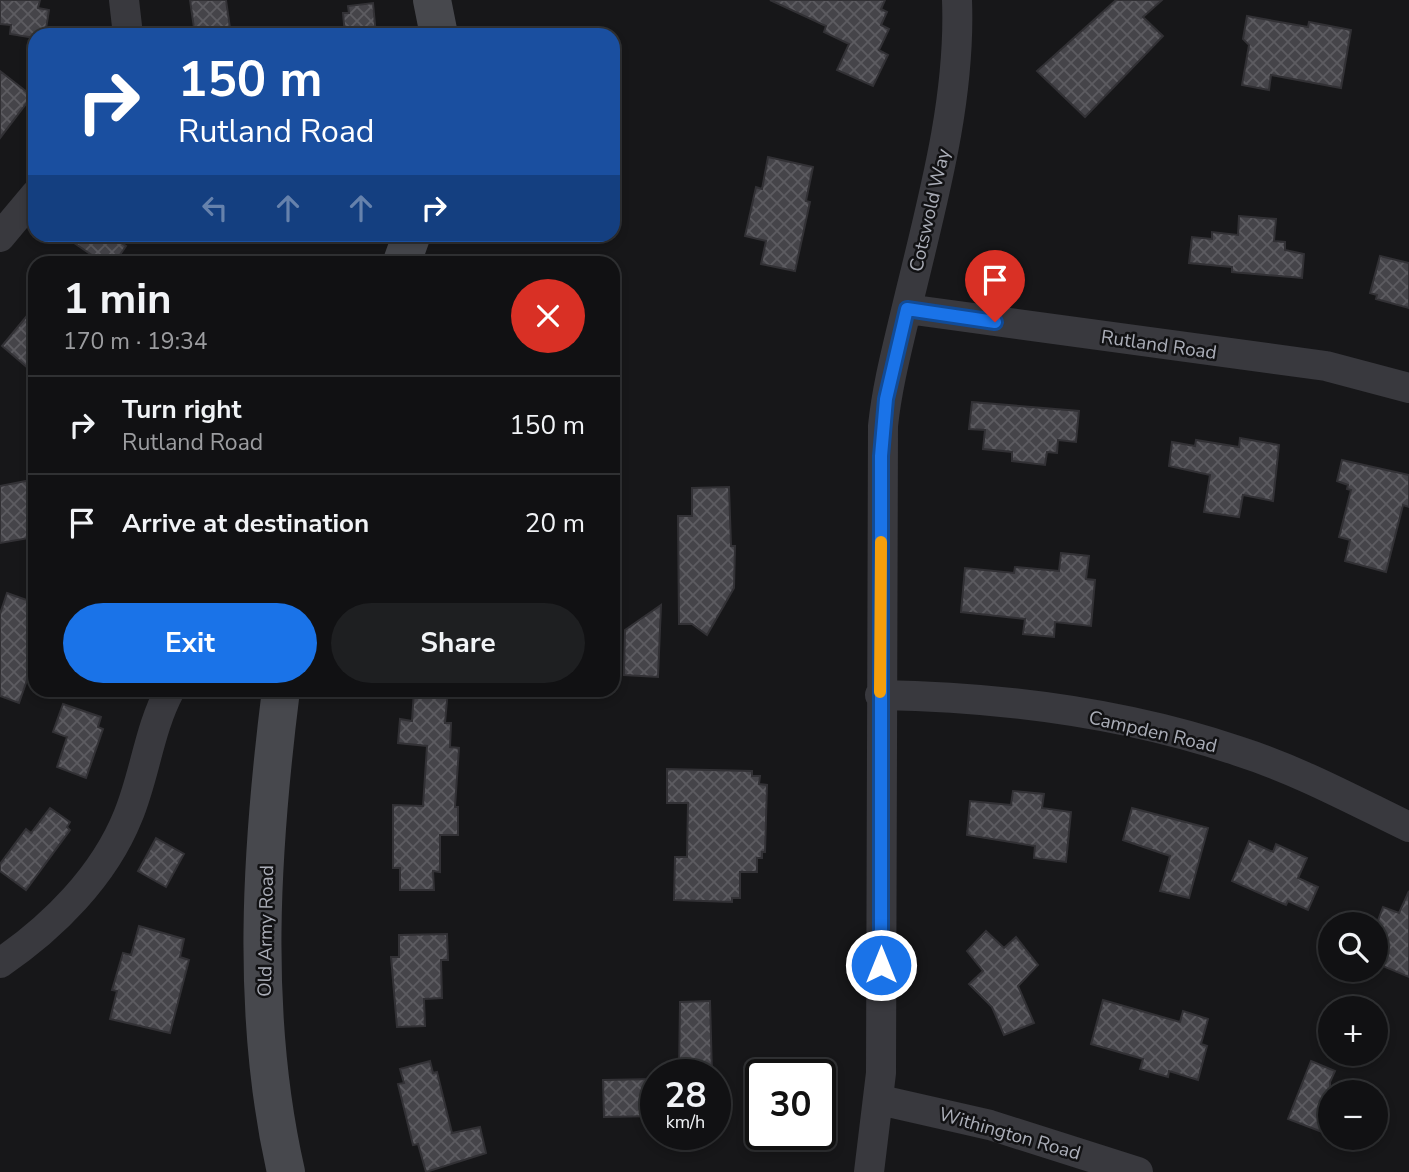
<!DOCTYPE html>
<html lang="en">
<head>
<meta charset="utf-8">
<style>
  :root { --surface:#111113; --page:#1e1f21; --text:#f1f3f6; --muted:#9c9da0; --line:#303133; --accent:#1a73e8 }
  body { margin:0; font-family:"Nunito Sans",sans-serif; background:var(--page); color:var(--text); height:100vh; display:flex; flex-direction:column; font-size:26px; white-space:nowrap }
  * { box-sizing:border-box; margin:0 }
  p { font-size:23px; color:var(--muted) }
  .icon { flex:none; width:38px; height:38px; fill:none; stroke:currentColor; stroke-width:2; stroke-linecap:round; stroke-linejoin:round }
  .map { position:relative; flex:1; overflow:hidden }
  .details { position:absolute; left:28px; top:256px; width:592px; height:441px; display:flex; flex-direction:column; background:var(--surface); border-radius:21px; box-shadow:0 4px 10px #0003,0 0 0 2px var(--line) }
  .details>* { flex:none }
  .guide { position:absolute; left:28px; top:28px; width:592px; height:214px; border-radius:21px; box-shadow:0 4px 10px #0003,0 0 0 2px var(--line); background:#1a4fa0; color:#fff; overflow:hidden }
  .buttons { position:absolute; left:1318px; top:912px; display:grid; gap:14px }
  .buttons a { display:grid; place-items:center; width:70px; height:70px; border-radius:50%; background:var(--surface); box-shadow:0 4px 10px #0003,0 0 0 2px var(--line); font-size:35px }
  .speed { position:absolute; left:640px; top:1059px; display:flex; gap:14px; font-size:35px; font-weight:700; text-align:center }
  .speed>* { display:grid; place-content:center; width:91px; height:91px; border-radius:50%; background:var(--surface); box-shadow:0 4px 10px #0003,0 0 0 2px var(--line); line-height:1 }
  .speed small { font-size:18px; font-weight:400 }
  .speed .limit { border:4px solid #111; border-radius:10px; background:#fff; color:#111 }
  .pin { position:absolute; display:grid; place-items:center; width:60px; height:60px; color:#fff; margin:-72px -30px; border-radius:50% 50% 50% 0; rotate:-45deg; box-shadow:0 0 7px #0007 }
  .pin .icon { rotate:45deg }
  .me { position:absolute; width:77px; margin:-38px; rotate:0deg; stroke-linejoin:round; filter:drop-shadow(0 0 5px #0008) }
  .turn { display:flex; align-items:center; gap:24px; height:147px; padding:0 35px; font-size:32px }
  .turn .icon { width:91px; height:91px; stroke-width:2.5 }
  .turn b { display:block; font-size:49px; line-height:60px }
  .lanes { display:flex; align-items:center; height:66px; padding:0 35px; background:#0003; justify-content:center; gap:35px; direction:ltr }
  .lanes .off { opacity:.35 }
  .round { display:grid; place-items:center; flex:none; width:74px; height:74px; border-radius:37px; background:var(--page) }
  .overview { display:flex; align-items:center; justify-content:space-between; height:119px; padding:0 35px }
  h1 { font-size:42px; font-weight:700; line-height:52px }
  .cta { display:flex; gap:14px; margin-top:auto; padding:14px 35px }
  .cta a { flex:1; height:80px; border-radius:42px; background:var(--accent); color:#fff; font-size:28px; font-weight:700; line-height:80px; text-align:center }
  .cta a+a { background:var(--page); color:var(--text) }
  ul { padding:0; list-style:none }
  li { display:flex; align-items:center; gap:21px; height:98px; padding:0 35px; border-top:2px solid var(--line) }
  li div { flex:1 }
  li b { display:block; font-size:26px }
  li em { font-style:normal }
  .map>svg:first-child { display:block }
  .building { fill:url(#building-cross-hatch); stroke:#323135; stroke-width:2 }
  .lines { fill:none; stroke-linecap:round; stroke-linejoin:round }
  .street { stroke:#39393e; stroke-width:30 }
  .secondary { stroke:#47484d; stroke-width:38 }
  .route-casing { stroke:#114b97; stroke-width:18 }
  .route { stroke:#1a73e8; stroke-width:12 }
  .slow { stroke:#f59e0b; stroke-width:12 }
  .labels { text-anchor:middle; stroke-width:5; stroke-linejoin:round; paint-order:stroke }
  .street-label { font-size:19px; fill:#abaeb8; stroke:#121214 }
</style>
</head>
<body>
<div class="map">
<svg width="1409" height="1172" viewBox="0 0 1409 1172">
  <defs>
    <pattern id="building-cross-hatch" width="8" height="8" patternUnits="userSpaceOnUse" patternTransform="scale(1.75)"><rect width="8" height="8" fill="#454449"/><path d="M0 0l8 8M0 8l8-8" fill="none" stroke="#5d5c61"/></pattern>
  </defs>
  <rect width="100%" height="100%" fill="#171719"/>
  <!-- building -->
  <path class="building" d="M0,0H40L38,8L49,10L45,35H35V38L10,34L11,25L0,24Z
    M190,0H226L231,35H195Z
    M770,0H885L881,9L887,12L881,25L889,29L879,50L888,55L873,86L837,70L849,44L824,32L826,26Z
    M1116,0H1162L1143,17L1163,36L1085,117L1037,71Z
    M373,3L376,35H345L343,13H349L348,6Z
    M1247,16L1308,27L1309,22L1351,30L1341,88L1271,75L1269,90L1242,85L1249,45L1243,39Z
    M0,71L32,96L0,138Z
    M768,157L813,167L806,201L810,202L795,271L761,264L766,241L745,236L756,187L762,189Z
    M1239,216L1276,219L1274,241L1285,242V250L1304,254L1302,278L1232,272V267L1189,263L1192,237L1212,239V232L1238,235Z
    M61,234H108L126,246L115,262H102Z
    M1380,256L1409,263V308L1376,299L1377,295L1370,293Z
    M35,306V374L2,346Z
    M972,402L1079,411L1076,442L1058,440L1057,453L1047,452L1045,465L1012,461V452L983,449L985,430L969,429Z
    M1240,438L1279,445L1273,501L1243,495L1239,517L1204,512L1210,475L1169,466L1172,442L1195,446L1196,440L1239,447Z
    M1342,460L1409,475V507L1403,505L1386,572L1345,561L1350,540L1339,537L1351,490L1347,489L1348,485L1337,481Z
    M31,480L35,537L0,543V486Z
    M729,487L731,546H735L734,588L707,635L692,624H679L678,516H692V488Z
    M1061,553L1089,556L1086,579L1095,580L1091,626L1055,622L1054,637L1023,634L1025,619L961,612L965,568L1014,573L1015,567L1059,571Z
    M7,593L35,603V657L19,703L0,696V614Z
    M661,605L658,677L624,675L625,630Z
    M414,690H448L445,723H451L450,747L459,748L455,807H458V835H440V872L433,871L434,890H400V868H393V805L423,806L427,746L398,743L400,719L412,721Z
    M63,704L101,717L98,727L103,729L86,778L57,767L67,737L53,732Z
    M667,769L752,771V776H760L759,784L767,785L765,852H762V858H757V872H740V898H732V902L674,900L675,857H687L688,803H667Z
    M1013,791L1044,794L1042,808L1071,812L1066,862L1034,858L1035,846L967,835L970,801L1011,805Z
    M50,808L70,822L67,827L70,830L26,890L0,871V864L26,829L31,833Z
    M1132,808L1208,828L1189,898L1160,891L1170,856L1123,840Z
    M156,838L184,854L166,887L138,871Z
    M1249,841L1273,852L1276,844L1307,858L1298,878L1318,887L1308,910L1288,901L1286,905L1232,881Z
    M1409,891V977L1378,964L1384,950L1376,946V926L1383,907L1399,913Z
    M139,926L184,939L180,957L189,960L170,1033L110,1019L117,991L112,990L123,953L131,955Z
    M986,931L1004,948L1016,937L1038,965L1018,986L1034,1023L1004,1035L992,1007L969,984L983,971L967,951Z
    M447,934L448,960H441L442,998L424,999L425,1026L397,1027L391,957H399V935Z
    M1103,1000L1180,1022L1183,1011L1208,1019L1201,1044L1207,1046L1198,1080L1169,1071L1168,1077L1140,1069L1143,1059L1091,1044Z
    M710,1001L712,1074H679L680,1002Z
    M430,1061L433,1073L437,1072L452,1133L480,1127L486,1153L426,1172L418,1144L413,1145L398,1084L404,1083L400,1069Z
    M1311,1061L1335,1071L1330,1082V1135L1288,1119Z
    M656,1079V1116L604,1117L603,1080Z"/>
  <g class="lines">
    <!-- street -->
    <path class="street" d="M124,0L128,35
      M0,237L35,195
      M907,309L1326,366L1409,388
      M880,695C999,697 1125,713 1238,751C1298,770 1353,800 1409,827
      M0,963C53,927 104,876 128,816C145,775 149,729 170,690
      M880,1100L990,1125L1138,1172
      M869,1172L881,1073L883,426C887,387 897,349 906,311C930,210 961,104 957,0"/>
    <!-- secondary -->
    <path class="secondary" d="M432,0L439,35
      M402,262L412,234
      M281,690C261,849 250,1014 286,1172"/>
  </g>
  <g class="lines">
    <defs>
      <path id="route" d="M881,965V456L886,399L907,309L995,322"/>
    </defs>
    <!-- route casing -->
    <use href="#route" class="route-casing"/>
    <!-- route -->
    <use href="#route" class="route"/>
    <!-- slow -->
    <path class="slow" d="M880,692L881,542"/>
  </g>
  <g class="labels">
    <!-- street labels -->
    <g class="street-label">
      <text transform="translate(929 210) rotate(-77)" y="7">Cotswold Way</text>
      <text transform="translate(1159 344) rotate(8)" y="7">Rutland Road</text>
      <text transform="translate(1153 731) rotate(13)" y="7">Campden Road</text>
      <text transform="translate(265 931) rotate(-89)" y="7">Old Army Road</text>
      <text transform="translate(1010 1133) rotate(16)" y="7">Withington Road</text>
    </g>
  </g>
</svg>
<div class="buttons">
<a><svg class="icon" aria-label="search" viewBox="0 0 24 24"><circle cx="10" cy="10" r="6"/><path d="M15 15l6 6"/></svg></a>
<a>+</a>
<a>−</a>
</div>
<div class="speed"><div>28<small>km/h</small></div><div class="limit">30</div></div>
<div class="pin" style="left:995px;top:322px;background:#d93025"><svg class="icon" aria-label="arrive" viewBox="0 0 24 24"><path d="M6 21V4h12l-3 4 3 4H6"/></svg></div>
<svg class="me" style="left:881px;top:965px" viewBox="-20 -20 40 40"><circle r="17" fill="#1a73e8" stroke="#fff" stroke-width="3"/><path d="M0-11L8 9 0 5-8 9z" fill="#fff"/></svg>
<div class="guide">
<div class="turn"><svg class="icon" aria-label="right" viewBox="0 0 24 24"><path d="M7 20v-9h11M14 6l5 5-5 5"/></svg><div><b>150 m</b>Rutland Road</div></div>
<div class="lanes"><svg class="icon off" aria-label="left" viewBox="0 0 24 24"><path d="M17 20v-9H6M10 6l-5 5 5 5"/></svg><svg class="icon off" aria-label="ahead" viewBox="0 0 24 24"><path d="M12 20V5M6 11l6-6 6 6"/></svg><svg class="icon off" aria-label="ahead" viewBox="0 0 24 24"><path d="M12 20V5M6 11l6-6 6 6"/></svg><svg class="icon" aria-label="right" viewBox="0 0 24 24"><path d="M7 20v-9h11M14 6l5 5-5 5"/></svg></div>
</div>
<section class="details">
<div class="overview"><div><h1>1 min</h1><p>170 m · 19:34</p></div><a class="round" style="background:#d93025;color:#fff"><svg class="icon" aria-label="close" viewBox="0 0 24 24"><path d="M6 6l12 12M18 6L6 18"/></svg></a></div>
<ul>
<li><svg class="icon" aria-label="right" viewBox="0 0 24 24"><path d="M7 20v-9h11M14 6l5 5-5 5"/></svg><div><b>Turn right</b><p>Rutland Road</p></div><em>150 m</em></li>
<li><svg class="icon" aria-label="arrive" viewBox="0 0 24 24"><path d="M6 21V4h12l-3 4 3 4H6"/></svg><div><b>Arrive at destination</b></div><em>20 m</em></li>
</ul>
<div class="cta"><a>Exit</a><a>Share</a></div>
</section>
</div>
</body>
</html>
